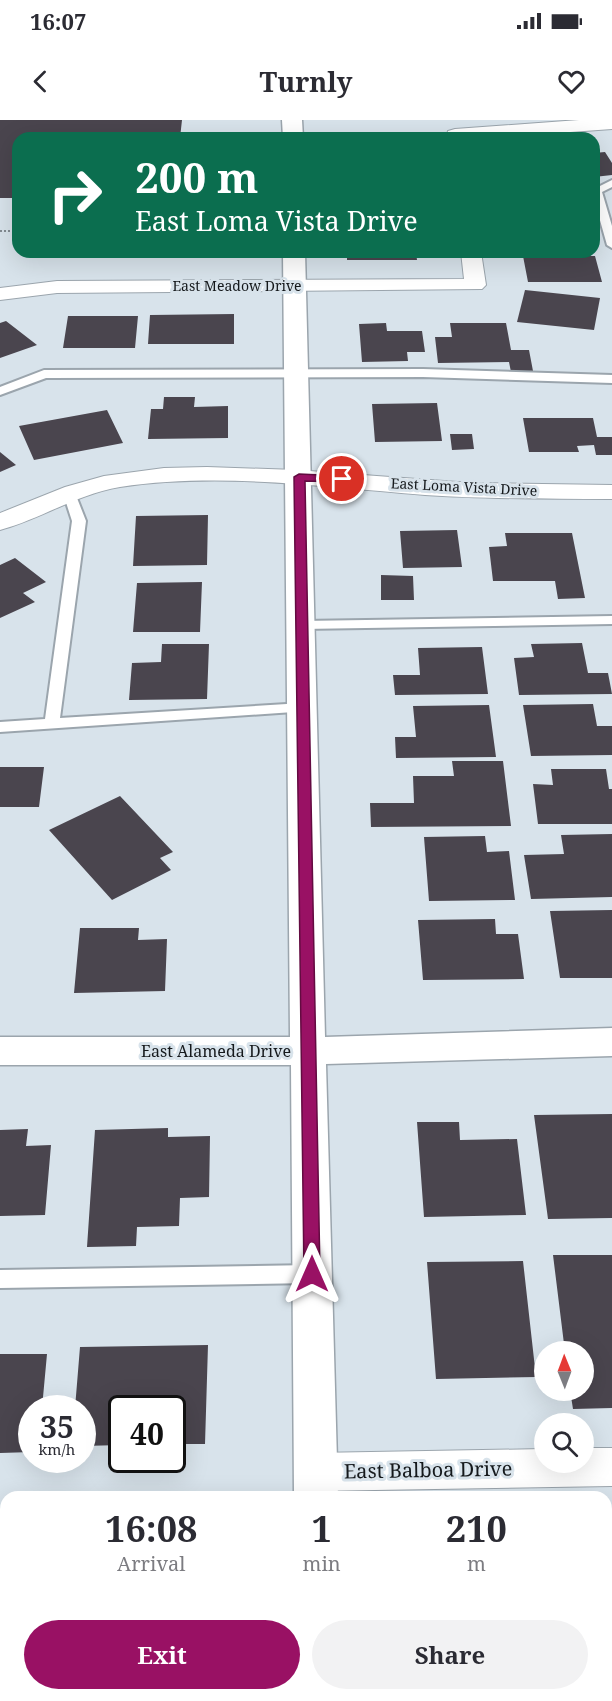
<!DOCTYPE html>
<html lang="en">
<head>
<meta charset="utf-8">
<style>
  :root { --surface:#fff; --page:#f2f2f3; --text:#2b2b33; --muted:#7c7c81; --accent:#991164 }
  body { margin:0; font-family:"Noto Serif",serif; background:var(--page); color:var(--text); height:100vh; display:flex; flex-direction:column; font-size:22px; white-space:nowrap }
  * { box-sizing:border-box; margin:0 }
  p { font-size:20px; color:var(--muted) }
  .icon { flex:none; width:33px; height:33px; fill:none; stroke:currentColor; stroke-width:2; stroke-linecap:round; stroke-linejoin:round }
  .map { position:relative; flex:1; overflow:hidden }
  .sheet { position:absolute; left:0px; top:1371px; width:612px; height:210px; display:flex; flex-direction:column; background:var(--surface); border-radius:18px 18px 0 0; box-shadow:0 6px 24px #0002 }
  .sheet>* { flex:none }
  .hud { position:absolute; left:12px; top:12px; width:588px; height:126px; border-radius:18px; box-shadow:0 6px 24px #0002; background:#0b6e4f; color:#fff; overflow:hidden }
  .needle { width:39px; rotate:359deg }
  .tools { position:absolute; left:534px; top:1221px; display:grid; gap:12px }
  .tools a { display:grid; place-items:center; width:60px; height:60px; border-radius:50%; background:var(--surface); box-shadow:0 6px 24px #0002; font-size:30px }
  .speed { position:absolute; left:18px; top:1275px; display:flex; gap:12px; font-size:30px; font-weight:700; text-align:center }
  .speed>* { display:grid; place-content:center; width:78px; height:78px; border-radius:50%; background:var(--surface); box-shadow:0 6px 24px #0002; line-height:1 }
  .speed small { font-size:15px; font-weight:400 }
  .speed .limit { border:3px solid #111; border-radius:9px; background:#fff; color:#111 }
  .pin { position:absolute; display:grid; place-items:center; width:51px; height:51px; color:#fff; margin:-26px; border:3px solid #fff; border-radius:50%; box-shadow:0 2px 6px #0007 }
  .me { position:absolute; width:66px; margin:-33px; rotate:0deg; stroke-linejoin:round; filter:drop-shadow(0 0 4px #0008) }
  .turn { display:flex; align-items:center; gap:21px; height:126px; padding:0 24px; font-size:27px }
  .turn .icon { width:78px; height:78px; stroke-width:2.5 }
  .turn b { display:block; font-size:42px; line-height:51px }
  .eta { display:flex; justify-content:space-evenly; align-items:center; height:102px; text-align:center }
  .eta b { font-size:36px; font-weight:700; line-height:42px }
  .cta { display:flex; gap:12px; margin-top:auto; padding:12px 24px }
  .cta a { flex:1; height:69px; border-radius:36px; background:var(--accent); color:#fff; font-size:24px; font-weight:700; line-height:69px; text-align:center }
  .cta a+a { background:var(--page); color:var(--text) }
  .status { display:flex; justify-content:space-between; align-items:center; height:42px; padding:0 30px; background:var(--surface); direction:ltr }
  .status svg { height:16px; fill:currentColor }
  header { display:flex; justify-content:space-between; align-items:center; height:78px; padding:0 24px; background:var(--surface); font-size:27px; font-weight:700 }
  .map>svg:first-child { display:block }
  .building { fill:#4a454e }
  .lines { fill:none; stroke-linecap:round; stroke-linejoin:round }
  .lane-casing { stroke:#9ba5ad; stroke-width:4 }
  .street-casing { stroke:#9ba5ad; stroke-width:2 }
  .secondary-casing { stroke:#9ba5ad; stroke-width:3 }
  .path { stroke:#838b91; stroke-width:2; stroke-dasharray:2 2; stroke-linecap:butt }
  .lane { fill:#fff; fill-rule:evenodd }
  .street { fill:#fff; fill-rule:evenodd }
  .secondary { fill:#fff; fill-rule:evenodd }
  .route { fill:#991164; stroke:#630b41; stroke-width:1.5 }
  .labels { text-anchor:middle; stroke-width:6; stroke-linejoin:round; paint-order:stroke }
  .far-street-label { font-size:14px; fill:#15191c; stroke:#d8e3eb }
  .street-label { font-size:16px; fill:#15191c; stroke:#d8e3eb }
  .near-street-label { font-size:20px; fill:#15191c; stroke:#d8e3eb }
</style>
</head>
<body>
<div class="status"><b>16:07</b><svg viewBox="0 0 49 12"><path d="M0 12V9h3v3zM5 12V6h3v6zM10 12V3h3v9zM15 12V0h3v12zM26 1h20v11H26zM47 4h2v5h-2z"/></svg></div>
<header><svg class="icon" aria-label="back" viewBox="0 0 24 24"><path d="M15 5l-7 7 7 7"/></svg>Turnly<svg class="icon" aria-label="heart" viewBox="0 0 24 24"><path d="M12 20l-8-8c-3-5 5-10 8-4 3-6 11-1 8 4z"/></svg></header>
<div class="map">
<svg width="612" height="1581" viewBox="0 0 612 1581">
  <rect width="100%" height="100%" fill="#d8e3eb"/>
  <!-- building -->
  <path class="building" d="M0,0H182L180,18H18V78H0Z
    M605,32L612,43V55L594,57V33Z
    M347,132H416L417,140H347Z
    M523,136H595L602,162H528Z
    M525,170L600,178L594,210L517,202Z
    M234,194V224H148L150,195Z
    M68,196H138L135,228H63Z
    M6,201L37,225L0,238V203Z
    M386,203L387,211H422L425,232H407L408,241L362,242L359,204Z
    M450,203H506L511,230H529L533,251L511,252L509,242L438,243L435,217H452Z
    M164,277H195L194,287L228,286V318L148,319L151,289H163Z
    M437,283L442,321L375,322L372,284Z
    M107,290L123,323L34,340L19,306Z
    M523,298H593L597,317H612V335H596L594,325L577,326L579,332H529Z
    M450,314H472L474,329L452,330Z
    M0,332L16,345L0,352Z
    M208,395L207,445L133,446L136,396Z
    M457,410L462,447L403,448L400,411Z
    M505,413H572L585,478L558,479L555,461H493L489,427L507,426Z
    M15,438L46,462L23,473L35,482L0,498V445Z
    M381,455L413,456L414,480H381Z
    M202,462L200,512H133L137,463Z
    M582,523L588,553H608L612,574L519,575L514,538L534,537L531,524Z
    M162,524H209L207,579L129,580L132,543L161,542Z
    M482,527L488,574L395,575L393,555H420L418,528Z
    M593,584L597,606H612V635L531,636L523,585Z
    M489,585L496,637L396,638L395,617H416L413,586Z
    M452,641H503L511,706L371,707L370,683H414L413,656H454Z
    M0,647H44L39,687H0Z
    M551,649H606L609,669H612V704H538L533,664L553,665Z
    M120,676L173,732L160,738L171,750L112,780L49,710Z
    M612,714V777L531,779L524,735L564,734L561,715Z
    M485,716L487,732L509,731L515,780L429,781L424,717Z
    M612,790V858H560L550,791Z
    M495,799L496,814H518L524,859L423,860L418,800Z
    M80,808H139L138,820L167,819L165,871L74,873Z
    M612,994V1098L548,1099L534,995Z
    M417,1002H459L460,1020L517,1019L526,1095L424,1097Z
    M168,1008V1017L210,1016L209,1077L180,1078L179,1106L137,1107L136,1126L87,1127L95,1010Z
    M28,1009L26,1026L51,1025L45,1095L0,1096V1010Z
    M553,1135H612V1288L573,1289L570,1270H584V1232H565Z
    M523,1141L536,1257L436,1259L427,1142Z
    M208,1225L205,1324H172V1288H122V1325L82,1326V1288H75L80,1227Z
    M0,1234H47L42,1288H32V1332L0,1333Z
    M612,1448V1581H609L606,1556V1449Z
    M0,1573L18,1575V1581H0Z
    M130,1575H200L199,1581H130Z"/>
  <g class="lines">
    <defs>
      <path id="lane" d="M612,60V67L602,72L612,106V128L607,125L594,79V69Z
        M423,249L612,255V263L423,257L46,258L0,275V267L44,250Z
        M69,369L75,373L86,401L60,598L303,583L308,585L310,588L308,591L0,612V602L45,599L72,401L63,373Z
        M612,496V504L302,509L295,505L302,501Z
        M312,1145L319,1148L322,1154L319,1160L312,1163L0,1168V1150Z"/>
      <path id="street" d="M579,0H612V9L489,18H446L448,11L455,9Z
        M461,132H481L486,165L482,169L57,173L0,180V168L57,161L464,159Z
        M207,347L296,350L471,363L612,365V379C550,379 487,379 425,375C324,367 221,352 120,367C77,374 41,399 0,410V393L65,367L104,356L164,348Z
        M584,1328H612V1366L315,1371L301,1366L295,1352L301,1338L315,1333L544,1329V1342H584Z
        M0,1424H6V1466H0Z"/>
      <path id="secondary" d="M282,0H302L303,18H283Z
        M283,132H305L325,917L612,908V936L326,944L338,1377H294L291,945H0V917H290Z
        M297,1575H343V1581H297Z"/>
    </defs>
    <!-- lane casing -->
    <use href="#lane" class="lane-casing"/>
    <!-- street casing -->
    <use href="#street" class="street-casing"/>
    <!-- secondary casing -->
    <use href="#secondary" class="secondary-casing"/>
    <!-- path -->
    <path class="path" d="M0,111H18"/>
    <!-- lane -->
    <use href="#lane" class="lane"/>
    <!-- street -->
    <use href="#street" class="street"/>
    <!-- secondary -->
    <use href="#secondary" class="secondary"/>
  </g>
  <!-- route -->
  <path class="route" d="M299,354L342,356L348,359L342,362L305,361L320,1154L318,1159L312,1161L306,1159L304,1154L294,357Z"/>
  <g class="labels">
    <!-- far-street labels -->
    <g class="far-street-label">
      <text x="237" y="171">East Meadow Drive</text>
      <text transform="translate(464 367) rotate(3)" y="5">East Loma Vista Drive</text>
    </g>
    <!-- street labels -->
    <g class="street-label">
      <text x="216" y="937">East Alameda Drive</text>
    </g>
    <!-- near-street labels -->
    <g class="near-street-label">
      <text transform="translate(428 1350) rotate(-1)" y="7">East Balboa Drive</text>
    </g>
  </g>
</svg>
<div class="tools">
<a><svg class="needle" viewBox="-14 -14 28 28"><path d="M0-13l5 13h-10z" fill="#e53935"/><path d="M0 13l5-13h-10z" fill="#7c7c81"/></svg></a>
<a><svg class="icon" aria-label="search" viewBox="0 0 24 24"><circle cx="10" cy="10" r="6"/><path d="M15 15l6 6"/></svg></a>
</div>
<div class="speed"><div>35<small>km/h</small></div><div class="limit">40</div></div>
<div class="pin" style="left:342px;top:359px;background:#d93025"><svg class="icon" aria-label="arrive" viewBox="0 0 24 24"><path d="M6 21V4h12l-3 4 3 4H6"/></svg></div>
<svg class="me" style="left:312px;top:1154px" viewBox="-20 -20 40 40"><path d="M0-17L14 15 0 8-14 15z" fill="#991164" stroke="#fff" stroke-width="4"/></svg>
<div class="hud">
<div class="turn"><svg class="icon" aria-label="right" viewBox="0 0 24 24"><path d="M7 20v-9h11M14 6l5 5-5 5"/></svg><div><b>200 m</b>East Loma Vista Drive</div></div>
</div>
<section class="sheet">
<div class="eta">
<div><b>16:08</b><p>Arrival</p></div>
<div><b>1</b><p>min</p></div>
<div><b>210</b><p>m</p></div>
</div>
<div class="cta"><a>Exit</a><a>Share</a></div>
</section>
</div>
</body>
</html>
